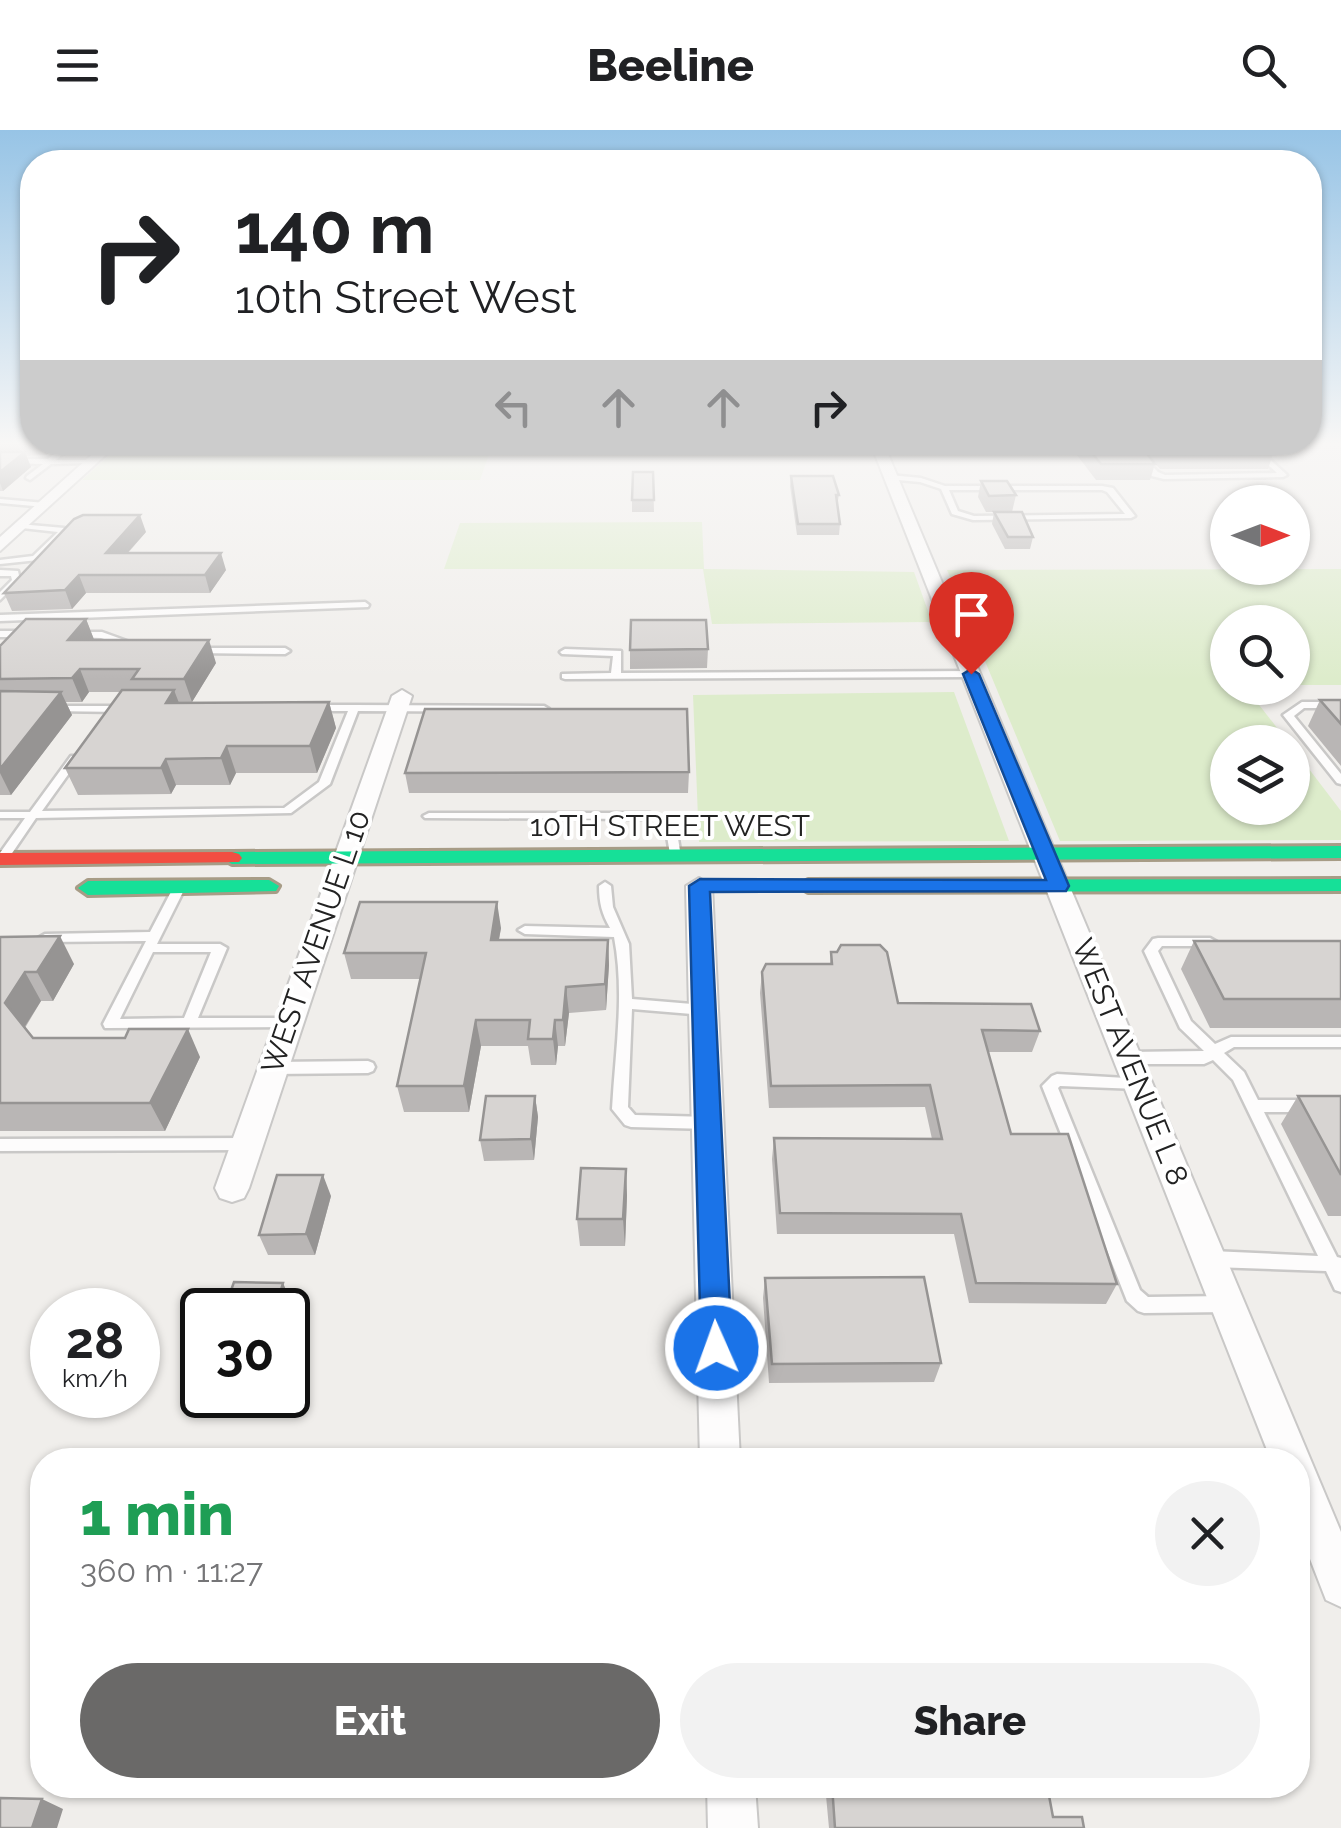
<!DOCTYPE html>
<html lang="en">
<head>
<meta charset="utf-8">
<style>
  :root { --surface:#fff; --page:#f2f2f2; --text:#202124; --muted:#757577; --accent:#6a6968 }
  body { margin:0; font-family:Raleway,sans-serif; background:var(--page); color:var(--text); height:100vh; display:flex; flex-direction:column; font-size:38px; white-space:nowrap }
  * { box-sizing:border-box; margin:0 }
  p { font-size:32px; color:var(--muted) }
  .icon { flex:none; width:55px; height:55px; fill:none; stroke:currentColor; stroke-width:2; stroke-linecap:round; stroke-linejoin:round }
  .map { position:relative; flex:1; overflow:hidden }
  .drawer { position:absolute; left:30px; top:1318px; width:1280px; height:350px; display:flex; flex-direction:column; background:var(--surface); border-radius:40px; box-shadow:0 2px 8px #0004 }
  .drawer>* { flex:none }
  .hud { position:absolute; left:20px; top:20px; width:1302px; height:305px; border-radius:40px; box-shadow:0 2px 8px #0004; background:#fff; color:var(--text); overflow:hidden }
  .needle { width:65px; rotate:90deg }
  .fabs { position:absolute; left:1210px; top:355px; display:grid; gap:20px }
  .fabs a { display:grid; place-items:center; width:100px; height:100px; border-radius:50%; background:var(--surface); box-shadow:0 2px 8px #0004; font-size:50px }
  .speed { position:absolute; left:30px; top:1158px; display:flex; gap:20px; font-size:50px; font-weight:700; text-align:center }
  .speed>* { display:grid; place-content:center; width:130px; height:130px; border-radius:50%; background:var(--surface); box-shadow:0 2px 8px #0004; line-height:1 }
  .speed small { font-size:25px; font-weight:400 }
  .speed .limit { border:5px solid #111; border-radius:15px; background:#fff; color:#111 }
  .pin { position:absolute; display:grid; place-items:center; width:85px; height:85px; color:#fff; margin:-102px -42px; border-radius:50% 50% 50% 0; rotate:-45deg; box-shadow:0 0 10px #0007 }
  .pin .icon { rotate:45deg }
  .me { position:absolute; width:110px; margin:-55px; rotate:358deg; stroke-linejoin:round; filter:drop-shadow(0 0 8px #0008) }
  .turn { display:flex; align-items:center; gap:35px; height:210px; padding:0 50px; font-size:45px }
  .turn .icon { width:130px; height:130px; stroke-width:2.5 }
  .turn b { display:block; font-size:70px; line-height:85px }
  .lanes { display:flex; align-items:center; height:95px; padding:0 50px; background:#0003; justify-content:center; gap:50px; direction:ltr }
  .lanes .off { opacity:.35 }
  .round { display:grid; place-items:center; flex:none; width:105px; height:105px; border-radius:52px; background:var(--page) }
  .headline { display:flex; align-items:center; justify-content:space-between; height:170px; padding:0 50px }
  h1 { font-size:60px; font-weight:800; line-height:75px; color:#1e9e55 }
  .button { display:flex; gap:20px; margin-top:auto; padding:20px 50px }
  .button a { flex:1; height:115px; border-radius:60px; background:var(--accent); color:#fff; font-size:40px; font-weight:800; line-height:115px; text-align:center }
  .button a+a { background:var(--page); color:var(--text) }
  header { display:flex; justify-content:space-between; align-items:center; height:130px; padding:0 50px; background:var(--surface); font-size:45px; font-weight:800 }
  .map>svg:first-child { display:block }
  .grass { fill:#ddeccb }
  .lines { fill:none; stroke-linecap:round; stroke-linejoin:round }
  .lane-casing { stroke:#c9c8c7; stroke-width:5 }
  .street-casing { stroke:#c9c8c7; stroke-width:4 }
  .fast-casing { stroke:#a79c86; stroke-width:6 }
  .jam-casing { stroke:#a79c86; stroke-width:6 }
  .lane { fill:#fdfcfc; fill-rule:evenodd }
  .street { fill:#fdfcfc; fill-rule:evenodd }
  .fast { fill:#16e098; fill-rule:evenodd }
  .jam { fill:#f24e42; fill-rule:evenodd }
  .wall { fill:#b9b6b5 }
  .shaded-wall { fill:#969493 }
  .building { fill:#d7d4d2; stroke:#969493; stroke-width:2.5 }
  .route { fill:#1a73e8; stroke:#114b97; stroke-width:2.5 }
  .labels { text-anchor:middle; stroke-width:8; stroke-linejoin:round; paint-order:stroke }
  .street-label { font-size:30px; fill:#222; stroke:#fff }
</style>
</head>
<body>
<header><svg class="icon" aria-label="menu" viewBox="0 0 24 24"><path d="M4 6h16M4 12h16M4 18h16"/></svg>Beeline<svg class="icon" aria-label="search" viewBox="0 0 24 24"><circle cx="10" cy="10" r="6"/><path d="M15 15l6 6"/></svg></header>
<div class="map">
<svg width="1341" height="1698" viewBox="0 0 1341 1698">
  <rect width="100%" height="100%" fill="#f0eeeb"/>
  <!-- grass -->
  <path class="grass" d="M123,313V312L493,313L480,350H82Z
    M702,392L704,439L914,442L932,492L712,494L703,439H444L460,393Z
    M1341,439V555H1293L1292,492H1228V558H1246L1288,612H1228V678H1292L1293,618L1341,681V710L1060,711L947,440Z
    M954,562L1009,711L699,712L693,565Z"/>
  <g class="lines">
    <defs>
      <path id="lane" d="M68,312H76L56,330H92L94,333L51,334L30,350L26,348L27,346L43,334L0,333V329H48Z
        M1122,312H1129L1158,342L1165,345L1277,343L1243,312H1251L1287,345L1283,347L1164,349L1152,346Z
        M890,345L921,348L945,356H1102L1113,358L1135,386L1131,388L973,390L952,384L941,359L920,352L887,349V345ZM949,360H1102L1107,362L1125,384L974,386L958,381Z
        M0,369L45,373L49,375L45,377L0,373Z
        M19,394L64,398L68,400L38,430L0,434V430L33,426L58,402L22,398H19Z
        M0,440L18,441L20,450L0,470V462L12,450L11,446H0Z
        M365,472L369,475L368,477L0,491V485Z
        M0,501H29L34,504L29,507H0Z
        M76,502H102L138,515L133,518L101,508L73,507L71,505Z
        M198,518H285L290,521L285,524L195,523V519Z
        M565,519L621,521V543L971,541L976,544L971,547L565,549L562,548V544L611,543L613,526L562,524L560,522Z
        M1302,572H1341V578H1304L1294,586L1341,644V654L1337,653L1283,585Z
        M354,575L544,576L549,579L544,582L358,581L330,654L291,683L36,688L6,732H0V723L25,688H0V682H30L71,626H79L80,628L42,681L284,678L319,652L348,581H316L311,578L316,575Z
        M51,576H124L129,579L124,582L47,581V577Z
        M429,683H650L676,696L681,727L679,730H671L666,700L648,689L425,688L423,686Z
        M605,752L611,756L613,777L629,814L632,869L704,875L711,880L704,885L632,879L628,977L635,985L709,987L715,989L717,993L715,997L709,999L631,997L625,995L612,979C615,922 625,864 614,807L525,804L518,800L525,796L610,798C602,784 599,773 599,756Z
        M179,754L185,758L157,814H220L227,818L198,888H288L293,889L295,893L293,897L105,898L103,894L146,811L45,812L38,808L45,804L150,802L173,758ZM153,822H211L184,888L120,889Z
        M1158,808H1210L1217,812L1210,816H1162L1158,821L1191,891L1215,914L1231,907H1341V917H1234L1224,923L1244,942L1258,970H1341V982H1264L1337,1127L1341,1128V1162L1335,1160L1326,1141L1212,1137L1206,1134L1203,1129L1206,1124L1212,1121L1318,1126L1233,950L1213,930L1204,934H1129L1124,932L1122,928L1124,924L1129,922L1204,921L1180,898L1144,821L1153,809Z
        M368,931L373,933L375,937L373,941L368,943L273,944L268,942L266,938L268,934L273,932Z
        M1057,944L1143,949L1146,953L1143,957L1138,959L1060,956L1058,958L1140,1160L1148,1167L1228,1166L1234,1168L1237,1174L1234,1180L1228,1182L1144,1183L1138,1181L1127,1171L1042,956L1052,946Z
        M247,1008L253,1009L255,1014L253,1019L247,1020L0,1021V1009Z"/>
      <path id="street" d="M106,312H120L0,421V407Z
        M870,312H883L1341,1402V1477L1326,1470L1298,1398V1330H1271Z
        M402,560L412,566L249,1058L244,1068L232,1072L220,1068L215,1058L392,566Z
        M699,748L712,756L740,1330H700L686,756Z
        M707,1655H755L758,1698H708Z"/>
      <path id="fast" d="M1341,716V728L232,734L222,728L232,722Z
        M1341,749V761L808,762L798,756L808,750Z
        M269,750L279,756L276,761L88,765L78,758L88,751Z"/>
      <path id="jam" d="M232,722L239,724L242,728L239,732L0,735V723Z"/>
    </defs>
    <!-- lane casing -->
    <use href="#lane" class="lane-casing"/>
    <!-- street casing -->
    <use href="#street" class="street-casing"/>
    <!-- fast casing -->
    <use href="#fast" class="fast-casing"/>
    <!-- jam casing -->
    <use href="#jam" class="jam-casing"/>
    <!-- lane -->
    <use href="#lane" class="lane"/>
    <!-- street -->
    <use href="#street" class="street"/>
    <!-- fast -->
    <use href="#fast" class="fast"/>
    <!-- jam -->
    <use href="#jam" class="jam"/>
  </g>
  <!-- wall -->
  <path class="wall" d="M0,312H61L46,325L26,326L31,337L3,361H0Z
    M1067,312H1260L1273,324L1268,339H1160L1151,329L1155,334L1150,350H1096Z
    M653,342L654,382H632V370Z
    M791,346L839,365L837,376L840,394L839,405H797L790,356Z
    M981,351L1016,365L1012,382H986L978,367Z
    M994,382L1033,407L1030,419H1005L992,394Z
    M146,402L128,423L226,440L210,463H86L72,479L12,481L4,463Z
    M86,489L94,510L216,533L192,572L179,573L329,572L336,598L317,643H236L230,655H176L171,664L78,665L65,638L120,562H89L82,572H66L72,585L11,665H0V516Z
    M708,519L707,538L630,539V520Z
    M1320,570H1341V636L1308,596Z
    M689,642L688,663H409L405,643Z
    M501,798L499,810H608L609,835L606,880L569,883L565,916H558L556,935H531L528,916H481L469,982H404L397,956L420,849H351L344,823Z
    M0,807L74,834L53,871H41L25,898L33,908L200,927L165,1001H0Z
    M1194,811H1341V898H1210L1181,839Z
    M831,822L898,873L1040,901L1032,922H988L1011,1004L1117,1154L1106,1174L969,1173L954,1104H777L772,1029L774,1008L932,1009L925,977L769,978L760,863L762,842L830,834Z
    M535,966L538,987L534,1030L484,1031L480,1010Z
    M1298,966H1341V1086H1328L1281,994Z
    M626,1039L627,1066L625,1116H580L577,1089Z
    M331,1066L315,1125H268L259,1105Z
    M765,1148L941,1233L934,1252L769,1253L763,1168Z
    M210,1265H266L265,1270H213Z
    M221,1655H333V1657L226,1658Z
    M825,1655H1047L1053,1687L1084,1698H829Z"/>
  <!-- shaded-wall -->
  <path class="shaded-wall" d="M41,312H61L46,325Z
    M25,322L31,337L3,361L0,353V342Z
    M140,385L146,402L112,440L106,423Z
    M221,423L226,440L210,463L205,445Z
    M79,445L86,463L72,479L65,460Z
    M86,489L95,512L68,510Z
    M209,510L216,533L192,572L184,549Z
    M80,539L89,562L82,572L72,548Z
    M174,560L184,586L166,573Z
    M61,562L72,585L11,665L0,643V639Z
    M329,572L336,598L317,643L310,616Z
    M227,616L236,643L230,655L221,628Z
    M166,629L176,655L171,664L161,638Z
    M497,772L501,798L494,835L491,810Z
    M60,806L74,834L53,871L37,842Z
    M608,810L609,835L606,880L605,854Z
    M25,842L41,871L22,901L5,873Z
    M566,857L569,883L565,916L563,890Z
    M476,890L481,916L469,982L464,956Z
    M555,890L558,916L556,935L553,909Z
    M188,899L200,927L165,1001L150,973Z
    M535,966L538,987L534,1030L531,1009Z
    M626,1039L627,1066L625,1116L623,1089Z
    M323,1045L331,1066L315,1125L306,1104Z
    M283,1153L292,1173L288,1190V1180H275Z
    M42,1669L63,1679L57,1698H32Z"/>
  <!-- building -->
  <path class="building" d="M1083,312H1138L1155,334H1101Z
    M1154,312H1260L1273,324L1165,323Z
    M0,322H25L0,342Z
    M633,342H653L654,370H632Z
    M791,346H833L839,365H836L840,394H798Z
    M981,351H1007L1016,365L989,366Z
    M994,382H1022L1033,407H1008Z
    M83,385H140L106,423H221L205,445H79L65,460L4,463L74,389Z
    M26,489H86L68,510H209L184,549H132L139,539H80L72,548L0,549V516Z
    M631,490H706L708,519L630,520Z
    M122,560H174L166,573L329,572L310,616H227L221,628L166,629L161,638H65Z
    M0,561L61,562L0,639Z
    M1320,570H1341V594Z
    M425,579H687L689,642L405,643Z
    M360,772H497L491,810H608L605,854L566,857L563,890H555L553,909H528L530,890H476L464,956H397L426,823H344Z
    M60,806L37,842H25L5,873L33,908H125L129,899H188L150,973H0V807Z
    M1194,811H1341V869H1224Z
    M841,815H880L887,822L898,873L1031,874L1040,901L982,900L1011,1004H1068L1117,1154L976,1153L961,1084L780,1083L774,1008L942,1009L930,955L771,956L762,842L766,834H832L831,822H837Z
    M486,966H535L531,1009L480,1010Z
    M1298,966H1341V1045Z
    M581,1038L626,1039L623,1089H577Z
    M277,1045H323L306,1104L259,1105Z
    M924,1147L941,1233L772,1234L765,1148Z
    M234,1152L283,1153L275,1180H224Z
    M787,1325H968L969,1330H787Z
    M832,1655H1047L1053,1687H1082L1084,1698H835Z
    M0,1668L42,1669L32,1698H0Z"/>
  <!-- sky -->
  <linearGradient id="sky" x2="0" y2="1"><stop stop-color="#97c4e6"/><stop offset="0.57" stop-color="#f8f7f6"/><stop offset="1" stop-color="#f8f7f6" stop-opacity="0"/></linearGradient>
  <rect width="1341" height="550" fill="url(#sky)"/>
  <!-- route -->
  <path class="route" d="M971,539L979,544L1069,756L1066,761L710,762L732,1218L727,1228L716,1232L705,1228L701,1218L689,756L700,749L1046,750L963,544Z"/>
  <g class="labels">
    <!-- street labels -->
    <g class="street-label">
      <text x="670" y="706">10TH STREET WEST</text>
      <text transform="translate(316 812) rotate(-71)" y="10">WEST AVENUE L 10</text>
      <text transform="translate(1130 932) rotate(68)" y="10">WEST AVENUE L 8</text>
    </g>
  </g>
</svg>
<div class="fabs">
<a><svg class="needle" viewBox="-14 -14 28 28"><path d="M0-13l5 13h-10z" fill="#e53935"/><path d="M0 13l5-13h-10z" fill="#757577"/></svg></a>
<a><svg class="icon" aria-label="search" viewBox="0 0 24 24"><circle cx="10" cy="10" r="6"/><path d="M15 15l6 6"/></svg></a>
<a><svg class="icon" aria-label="layers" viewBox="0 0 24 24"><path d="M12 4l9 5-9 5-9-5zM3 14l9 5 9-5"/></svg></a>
</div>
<div class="speed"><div>28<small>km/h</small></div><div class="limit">30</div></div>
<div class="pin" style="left:971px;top:544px;background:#d93025"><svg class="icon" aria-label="arrive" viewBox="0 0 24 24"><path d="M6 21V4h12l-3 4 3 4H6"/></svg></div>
<svg class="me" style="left:716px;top:1218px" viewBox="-20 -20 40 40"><circle r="17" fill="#1a73e8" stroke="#fff" stroke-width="3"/><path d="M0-11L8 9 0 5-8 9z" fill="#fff"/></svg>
<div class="hud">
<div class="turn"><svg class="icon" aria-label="right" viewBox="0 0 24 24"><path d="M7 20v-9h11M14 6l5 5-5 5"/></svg><div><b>140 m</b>10th Street West</div></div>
<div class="lanes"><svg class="icon off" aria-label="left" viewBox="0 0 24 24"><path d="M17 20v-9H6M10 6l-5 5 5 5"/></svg><svg class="icon off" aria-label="ahead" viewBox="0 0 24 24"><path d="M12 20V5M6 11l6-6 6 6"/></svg><svg class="icon off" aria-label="ahead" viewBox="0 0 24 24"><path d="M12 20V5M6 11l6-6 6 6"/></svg><svg class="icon" aria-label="right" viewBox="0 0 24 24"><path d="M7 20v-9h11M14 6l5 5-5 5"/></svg></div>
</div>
<section class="drawer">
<div class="headline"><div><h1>1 min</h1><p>360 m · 11:27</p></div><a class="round"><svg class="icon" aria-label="close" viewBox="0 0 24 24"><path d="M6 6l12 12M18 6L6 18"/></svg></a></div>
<div class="button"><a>Exit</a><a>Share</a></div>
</section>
</div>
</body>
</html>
